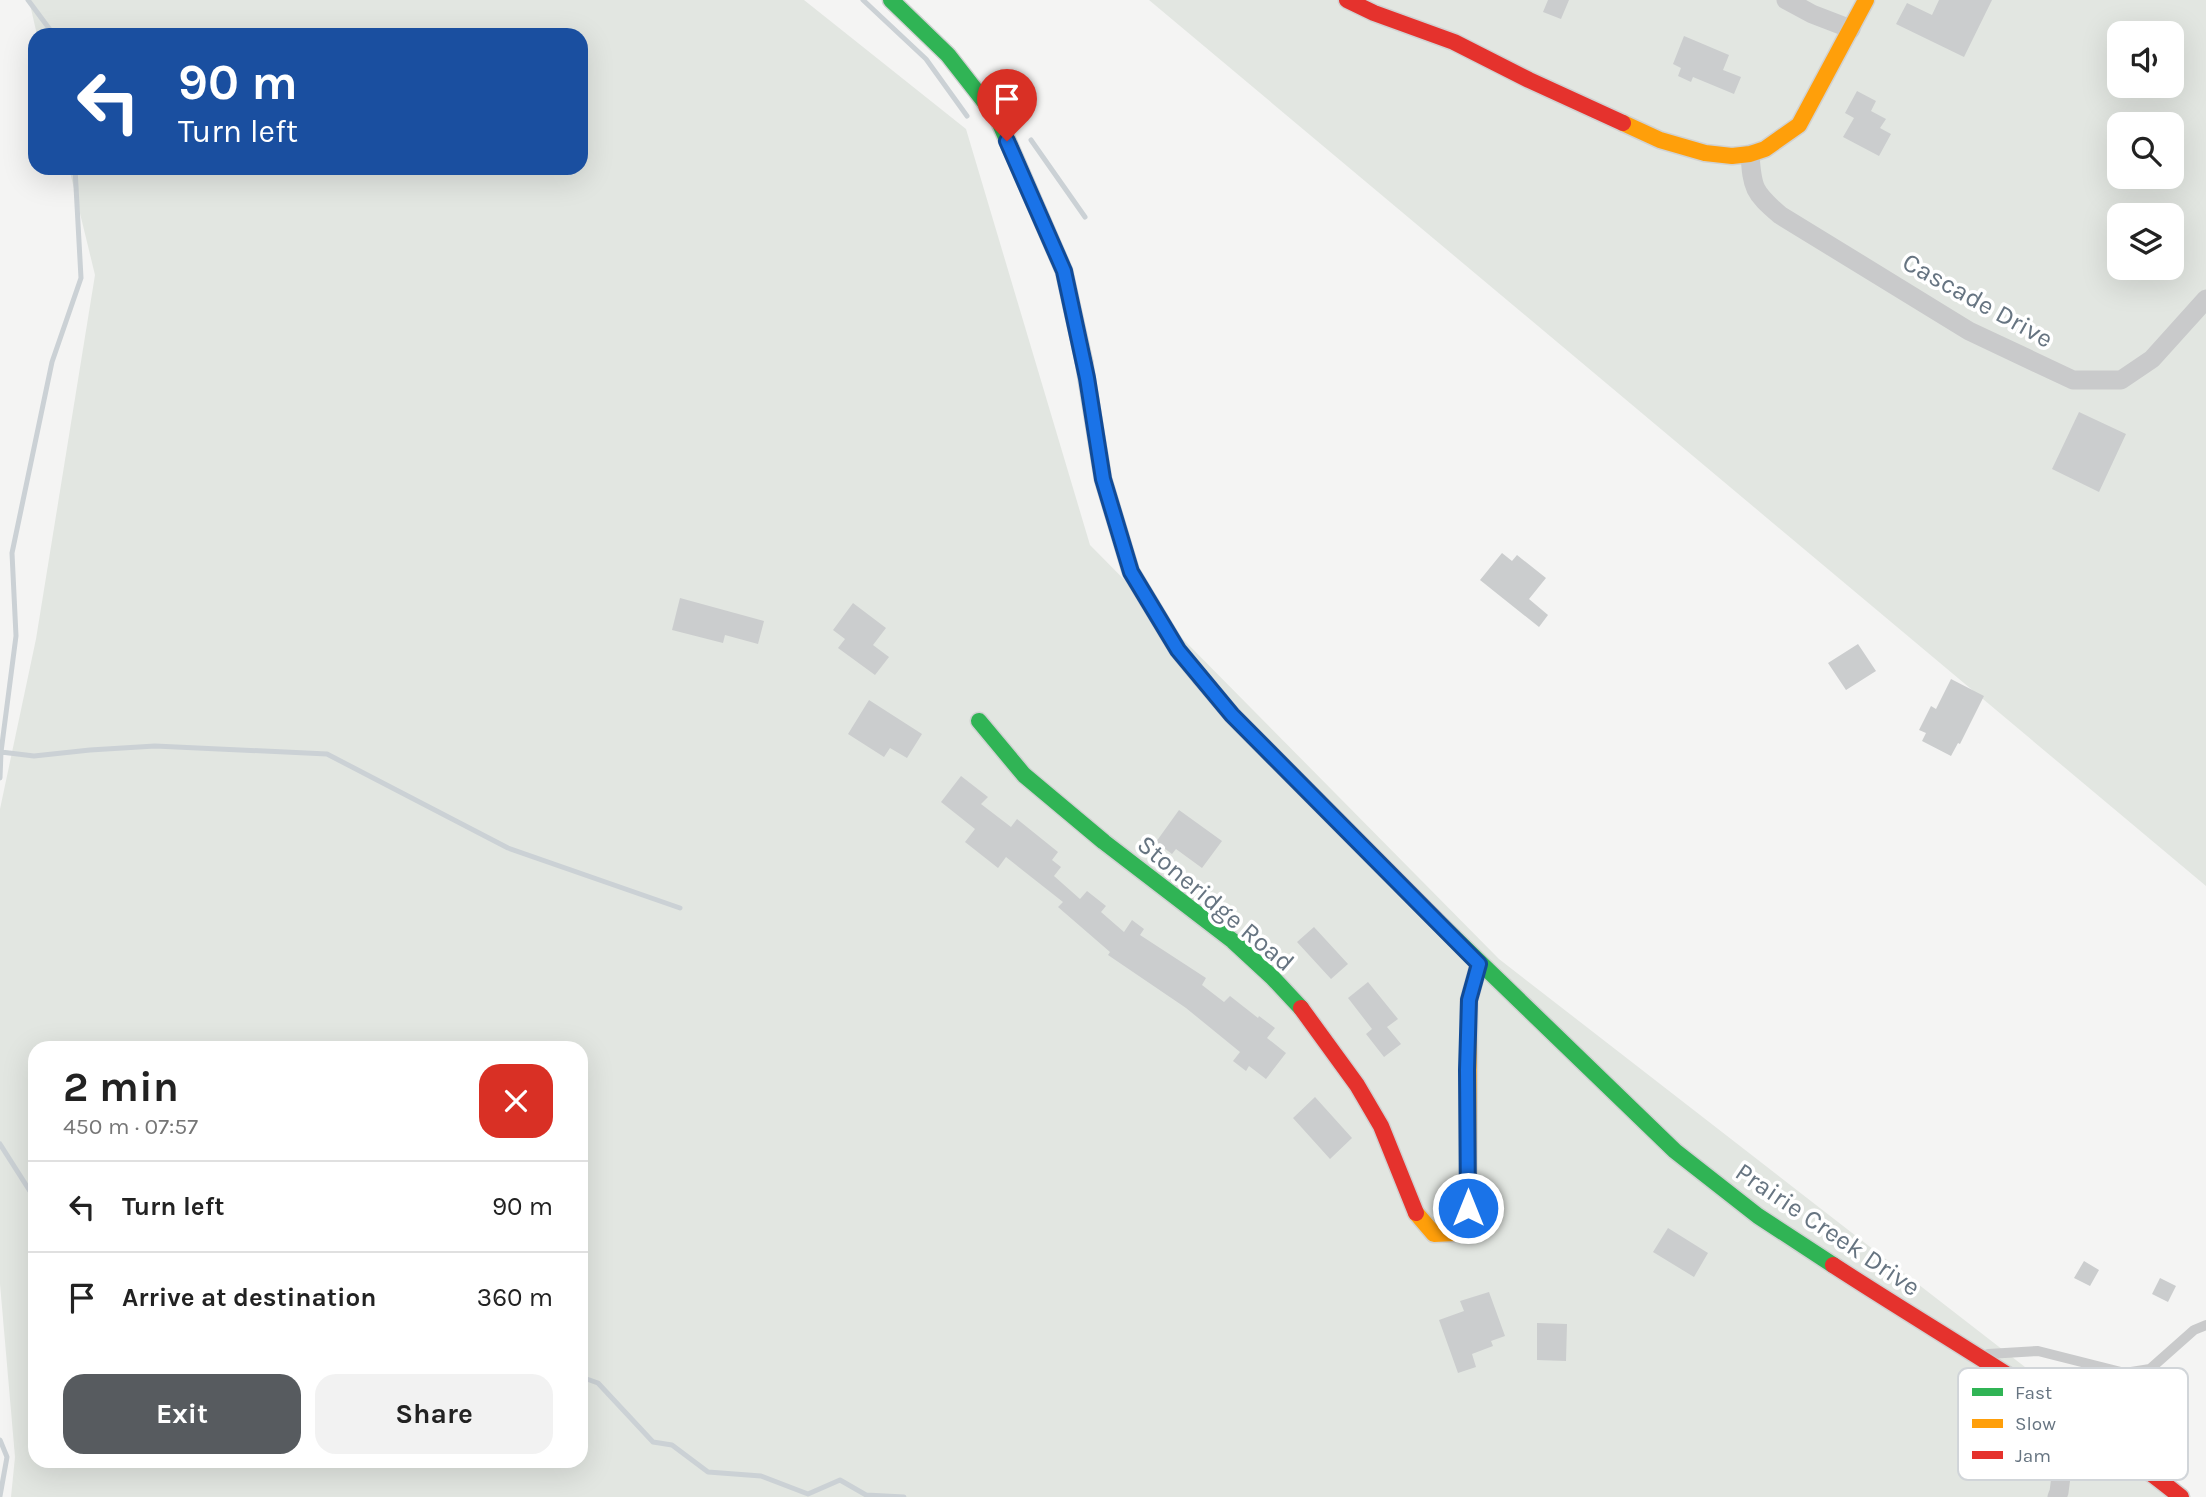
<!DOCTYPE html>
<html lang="en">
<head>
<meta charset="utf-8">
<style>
  :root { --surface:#fff; --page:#f2f2f2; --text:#222; --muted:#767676; --line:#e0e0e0; --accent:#575b5f }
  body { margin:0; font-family:Karla,sans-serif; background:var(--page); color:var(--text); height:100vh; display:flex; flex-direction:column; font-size:26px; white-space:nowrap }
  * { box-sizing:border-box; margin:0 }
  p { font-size:23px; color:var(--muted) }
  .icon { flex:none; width:38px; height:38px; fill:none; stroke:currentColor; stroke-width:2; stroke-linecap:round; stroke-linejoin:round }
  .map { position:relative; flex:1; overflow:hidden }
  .panel { position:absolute; left:28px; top:1041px; width:560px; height:427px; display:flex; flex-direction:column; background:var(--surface); border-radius:21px; box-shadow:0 7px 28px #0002 }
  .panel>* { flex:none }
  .hud { position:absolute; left:28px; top:28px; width:560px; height:147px; border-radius:21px; box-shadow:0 7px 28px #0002; background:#1a4fa0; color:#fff; overflow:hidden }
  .fabs { position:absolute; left:2107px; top:21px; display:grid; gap:14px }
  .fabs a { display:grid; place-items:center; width:77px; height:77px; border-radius:14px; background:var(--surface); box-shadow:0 7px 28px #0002; font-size:35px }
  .pin { position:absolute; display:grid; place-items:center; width:60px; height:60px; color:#fff; margin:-72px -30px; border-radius:50% 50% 50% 0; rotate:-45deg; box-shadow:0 0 7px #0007 }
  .pin .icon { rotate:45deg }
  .me { position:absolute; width:77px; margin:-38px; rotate:0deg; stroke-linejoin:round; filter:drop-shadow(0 0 5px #0008) }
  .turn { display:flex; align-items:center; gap:24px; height:147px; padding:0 35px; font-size:32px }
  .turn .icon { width:91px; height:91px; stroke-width:2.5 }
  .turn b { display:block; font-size:49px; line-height:60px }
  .round { display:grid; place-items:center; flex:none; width:74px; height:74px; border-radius:21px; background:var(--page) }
  .headline { display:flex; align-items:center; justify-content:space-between; height:119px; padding:0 35px }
  h1 { font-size:42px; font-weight:700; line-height:52px }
  .primary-button { display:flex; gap:14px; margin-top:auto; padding:14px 35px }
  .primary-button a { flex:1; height:80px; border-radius:21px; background:var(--accent); color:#fff; font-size:28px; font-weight:700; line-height:80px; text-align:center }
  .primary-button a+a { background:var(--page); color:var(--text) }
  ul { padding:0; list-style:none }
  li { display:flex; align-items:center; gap:21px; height:91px; padding:0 35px; border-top:2px solid var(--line) }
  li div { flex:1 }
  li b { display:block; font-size:26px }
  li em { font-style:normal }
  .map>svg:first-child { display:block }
  .green { fill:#e2e6e1; fill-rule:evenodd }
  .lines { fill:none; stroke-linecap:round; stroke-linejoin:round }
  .stream { stroke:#cbd1d5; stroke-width:5 }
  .building { fill:#cbcdce }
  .fast-casing { stroke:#d1d2d2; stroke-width:19 }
  .slow-casing { stroke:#d1d2d2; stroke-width:19 }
  .jam-casing { stroke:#d1d2d2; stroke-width:19 }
  .lane { stroke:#c9cacb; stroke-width:10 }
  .street { stroke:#c9cacb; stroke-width:19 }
  .fast { stroke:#30b455; stroke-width:16 }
  .slow { stroke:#ff9f0a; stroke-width:16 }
  .jam { stroke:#e5322d; stroke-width:16 }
  .route-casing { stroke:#114b97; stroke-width:18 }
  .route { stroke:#1a73e8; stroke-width:12 }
  .labels { text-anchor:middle; stroke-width:7; stroke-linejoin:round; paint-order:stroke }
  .street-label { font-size:26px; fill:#667481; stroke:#fff }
  .key { fill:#fff; stroke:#d1d5d9; stroke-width:2 }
  .key-label { font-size:19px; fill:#667481 }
</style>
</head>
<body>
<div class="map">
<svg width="2206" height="1497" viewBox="0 0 2206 1497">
  <rect width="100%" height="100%" fill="#f4f4f3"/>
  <!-- green -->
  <path class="green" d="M29,0H804L966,129L1090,545L1499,959L2088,1416L2181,1497H11L15,1457L0,1284V809L36,639L95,275L69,168H581V35H37ZM35,1048H581V1461H35Z
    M1149,0H2206V886ZM2119,33H2172V86H2119ZM2119,124H2172V177H2119ZM2119,215H2172V268H2119Z"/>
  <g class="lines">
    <!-- stream -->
    <path class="stream" d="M28,0L54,35
      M863,0L926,59L967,116
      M1031,140L1085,217
      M1,752L34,756L90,750L155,746L327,754L508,848L680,908
      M0,778L1,752L16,636L12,553L52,362L81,278L75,168
      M0,1144L35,1199
      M581,1377L598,1383L653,1442L672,1445L708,1472L761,1476L808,1494L840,1480L866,1495L904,1497
      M0,1440L7,1457L0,1496"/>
  </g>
  <!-- building -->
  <path class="building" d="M1548,0H1569L1561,19L1543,12Z
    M1939,0H1992L1964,57L1896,24L1907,3L1932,15Z
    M1684,36L1729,55L1723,70L1741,77L1734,94L1693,77L1691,82L1678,76L1681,68L1673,64Z
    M1857,91L1876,101L1871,111L1886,119L1880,128L1891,134L1879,156L1843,137L1854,118L1845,113Z
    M2079,412L2126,434L2099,492L2052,469Z
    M1502,553L1512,561L1517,555L1546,578L1529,599L1548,615L1539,627L1480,580Z
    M680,598L764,621L758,644L725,635L723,643L672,630Z
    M853,603L886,628L873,645L889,657L875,675L838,648L845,639L833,630Z
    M1858,644L1876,671L1846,690L1828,663Z
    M1951,679L1984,696L1960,744L1958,743L1951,756L1922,741L1926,733L1919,730L1931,706L1936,709Z
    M869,700L922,734L907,758L890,748L884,757L848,734Z
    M961,776L988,797L981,804L1011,827L1017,819L1058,852L1052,860L1061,867L1054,876L1080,899L1087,891L1106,906L1101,912L1124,932L1132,920L1144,929L1140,935L1206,978L1202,985L1224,1002L1230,996L1258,1018L1259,1016L1275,1028L1267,1038L1286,1053L1266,1079L1249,1066L1246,1071L1233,1061L1240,1052L1186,1008L1108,955L1110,952L1058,907L1063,902L1006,857L998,868L965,842L975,829L941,802Z
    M1179,810L1222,841L1202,868L1176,849L1172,854L1156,842Z
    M1314,927L1348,964L1331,979L1297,942Z
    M1368,982L1398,1019L1387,1027L1401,1044L1384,1057L1366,1034L1372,1029L1348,998Z
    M1315,1097L1352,1138L1330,1159L1293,1118Z
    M1668,1228L1708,1253L1694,1277L1653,1252Z
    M2084,1261L2099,1270L2090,1286L2074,1278Z
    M2160,1278L2176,1286L2168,1302L2152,1294Z
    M1489,1292L1505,1336L1491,1341L1493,1346L1472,1354L1476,1367L1458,1373L1439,1320L1464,1311L1460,1301Z
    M1537,1323L1567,1324L1566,1361L1537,1360Z"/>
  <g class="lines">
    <defs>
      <path id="fast" d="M891,0L948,55L998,119L1064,271L1084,362
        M979,721L1024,775L1104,842L1233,941L1272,977L1301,1008
        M1436,920L1675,1151L1758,1216L1833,1265"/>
      <path id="slow" d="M1623,123L1660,140L1705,153L1732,156L1750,154L1765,149L1799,125L1866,0
        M1084,362L1103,479L1131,572L1178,650L1201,678
        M1416,1213L1434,1234L1456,1233L1468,1208L1469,1000L1479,964"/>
      <path id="jam" d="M1347,0L1374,13L1454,42L1529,80L1623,123
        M1201,678L1232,715L1436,920
        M1301,1008L1357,1085L1381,1126L1416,1213
        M1833,1265C1950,1341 2072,1409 2181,1497"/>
    </defs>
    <!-- fast casing -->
    <use href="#fast" class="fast-casing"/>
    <!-- slow casing -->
    <use href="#slow" class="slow-casing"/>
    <!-- jam casing -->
    <use href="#jam" class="jam-casing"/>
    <!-- lane -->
    <path class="lane" d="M1988,1354L2038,1351L2125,1373L2150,1369L2194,1330L2206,1325"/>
    <!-- street -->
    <path class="street" d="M1786,0L1812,14L1851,29
      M1750,154C1752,188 1754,193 1780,215L1969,331L2073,380H2121L2152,359L2206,299
      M2057,1497L2059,1492L2064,1453L2079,1422"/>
    <!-- fast -->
    <use href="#fast" class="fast"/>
    <!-- slow -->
    <use href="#slow" class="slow"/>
    <!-- jam -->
    <use href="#jam" class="jam"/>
  </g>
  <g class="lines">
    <defs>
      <path id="route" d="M1007,141L1064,271L1087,378L1103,479L1131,572L1178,650L1232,715L1479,964L1469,1000L1467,1070L1468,1208"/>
    </defs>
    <!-- route casing -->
    <use href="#route" class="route-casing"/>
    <!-- route -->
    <use href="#route" class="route"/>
  </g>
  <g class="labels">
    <!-- street labels -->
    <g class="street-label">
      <text transform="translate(1978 300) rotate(29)" y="9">Cascade Drive</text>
      <text transform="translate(1216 903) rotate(40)" y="9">Stoneridge Road</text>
      <text transform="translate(1828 1229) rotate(34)" y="9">Prairie Creek Drive</text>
    </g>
  </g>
  <!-- legend -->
  <rect x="1958" y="1368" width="230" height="112" rx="10" class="key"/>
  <rect x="1972" y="1388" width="31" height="8" fill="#30b455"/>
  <rect x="1972" y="1419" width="31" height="9" fill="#ff9f0a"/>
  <rect x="1972" y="1451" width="31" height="8" fill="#e5322d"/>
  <g class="key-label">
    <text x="2015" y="1399">Fast</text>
    <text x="2015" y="1430">Slow</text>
    <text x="2015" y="1462">Jam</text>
  </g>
</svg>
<div class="fabs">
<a><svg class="icon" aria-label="sound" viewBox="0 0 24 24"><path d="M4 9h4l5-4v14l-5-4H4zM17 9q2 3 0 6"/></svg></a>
<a><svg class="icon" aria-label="search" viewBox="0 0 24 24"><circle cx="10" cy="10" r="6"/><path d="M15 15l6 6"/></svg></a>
<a><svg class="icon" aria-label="layers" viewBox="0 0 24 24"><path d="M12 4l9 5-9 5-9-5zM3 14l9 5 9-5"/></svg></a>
</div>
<div class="pin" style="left:1007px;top:141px;background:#d93025"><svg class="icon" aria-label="arrive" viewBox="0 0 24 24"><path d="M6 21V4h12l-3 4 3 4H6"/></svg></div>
<svg class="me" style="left:1468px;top:1208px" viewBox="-20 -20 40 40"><circle r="17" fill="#1a73e8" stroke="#fff" stroke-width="3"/><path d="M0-11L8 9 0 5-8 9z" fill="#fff"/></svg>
<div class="hud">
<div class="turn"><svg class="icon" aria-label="left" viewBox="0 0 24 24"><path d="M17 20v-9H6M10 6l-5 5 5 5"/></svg><div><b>90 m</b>Turn left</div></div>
</div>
<section class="panel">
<div class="headline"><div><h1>2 min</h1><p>450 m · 07:57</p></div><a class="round" style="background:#d93025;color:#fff"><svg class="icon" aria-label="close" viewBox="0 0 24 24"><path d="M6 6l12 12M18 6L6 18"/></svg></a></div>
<ul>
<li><svg class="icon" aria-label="left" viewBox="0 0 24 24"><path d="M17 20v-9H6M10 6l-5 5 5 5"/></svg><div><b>Turn left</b></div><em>90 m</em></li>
<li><svg class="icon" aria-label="arrive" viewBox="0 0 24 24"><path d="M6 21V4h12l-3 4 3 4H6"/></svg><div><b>Arrive at destination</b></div><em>360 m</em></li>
</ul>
<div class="primary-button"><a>Exit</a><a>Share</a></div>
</section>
</div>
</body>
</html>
